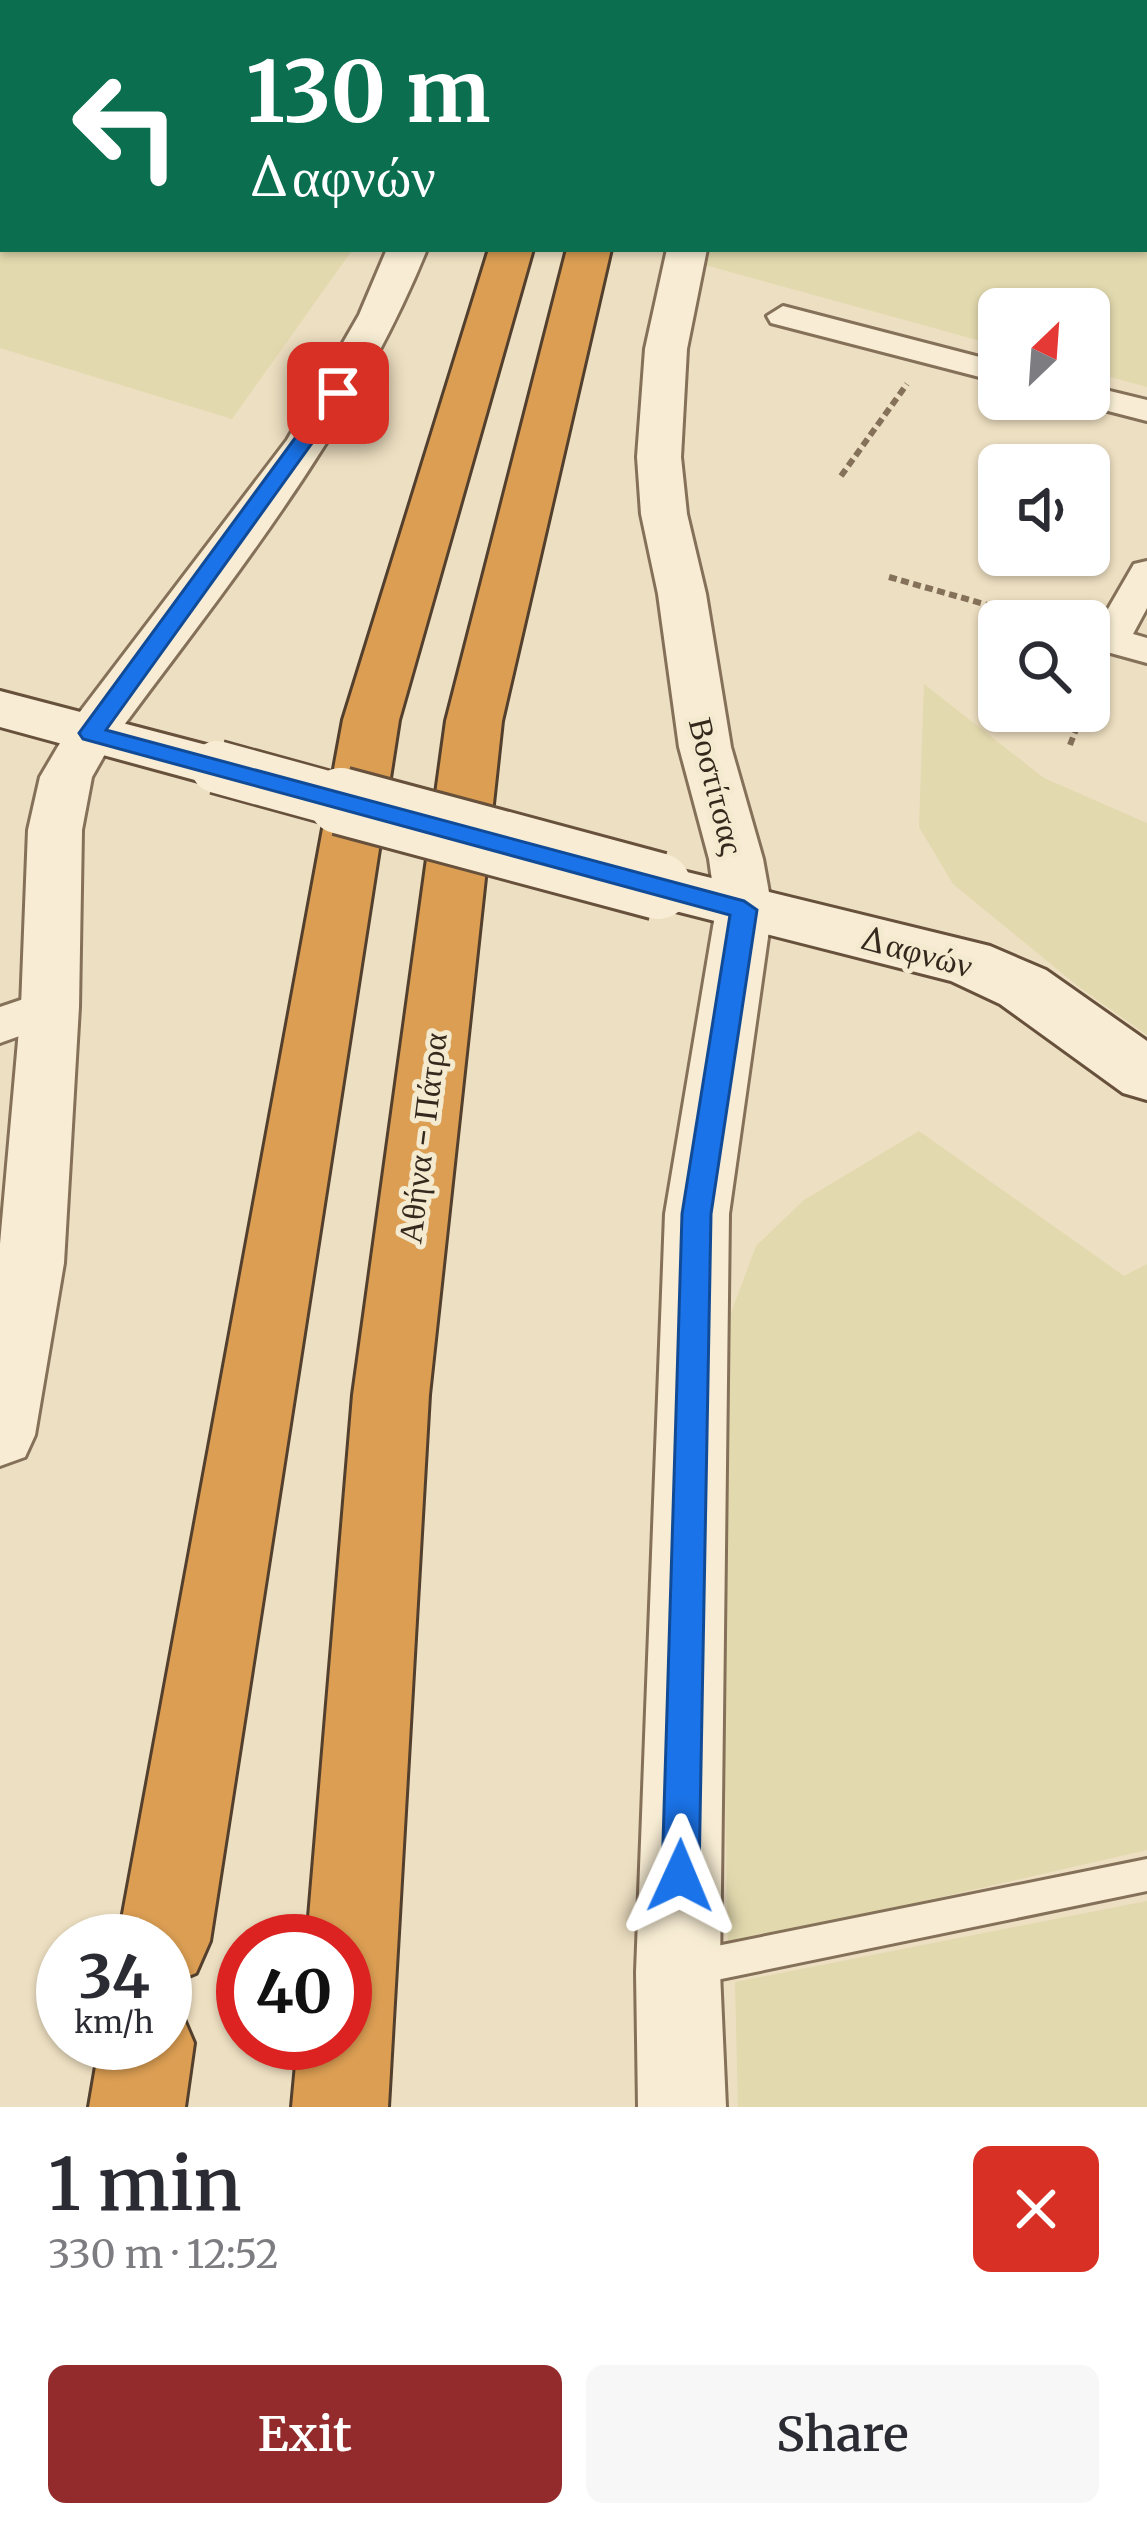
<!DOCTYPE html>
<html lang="en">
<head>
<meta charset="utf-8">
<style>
  :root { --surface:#fff; --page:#f7f7f7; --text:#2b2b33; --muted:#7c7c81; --accent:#932b2c }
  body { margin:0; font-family:Merriweather,serif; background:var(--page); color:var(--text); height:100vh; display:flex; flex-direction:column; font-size:45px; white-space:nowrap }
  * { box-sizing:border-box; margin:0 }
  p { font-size:39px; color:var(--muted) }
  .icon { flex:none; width:66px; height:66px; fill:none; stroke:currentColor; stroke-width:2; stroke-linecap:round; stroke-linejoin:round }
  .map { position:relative; height:2107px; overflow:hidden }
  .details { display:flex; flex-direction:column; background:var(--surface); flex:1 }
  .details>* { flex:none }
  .top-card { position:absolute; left:0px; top:0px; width:1149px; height:252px; box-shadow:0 3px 9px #0004; background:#0b6e4f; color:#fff; overflow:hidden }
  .needle { width:78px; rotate:25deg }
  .buttons { position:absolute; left:978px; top:288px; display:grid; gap:24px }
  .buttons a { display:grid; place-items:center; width:132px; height:132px; border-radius:18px; background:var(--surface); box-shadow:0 3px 9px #0004; font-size:60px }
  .speed { position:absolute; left:36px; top:1914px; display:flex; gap:24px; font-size:60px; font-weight:700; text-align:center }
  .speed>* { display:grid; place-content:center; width:156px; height:156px; border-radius:50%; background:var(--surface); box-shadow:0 3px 9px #0004; line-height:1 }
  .speed small { font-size:30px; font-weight:400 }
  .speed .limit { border:18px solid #d22; background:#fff; color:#111 }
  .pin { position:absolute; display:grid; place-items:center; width:102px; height:102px; color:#fff; margin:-51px; border-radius:24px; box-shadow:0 6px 18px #0006 }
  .me { position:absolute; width:132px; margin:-66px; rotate:1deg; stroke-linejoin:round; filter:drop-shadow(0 0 9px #0008) }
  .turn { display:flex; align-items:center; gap:42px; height:252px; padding:0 48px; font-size:54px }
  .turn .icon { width:156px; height:156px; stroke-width:2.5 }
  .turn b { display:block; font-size:84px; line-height:102px }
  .round { display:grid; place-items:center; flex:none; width:126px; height:126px; border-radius:18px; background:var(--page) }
  .summary { display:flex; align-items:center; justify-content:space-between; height:204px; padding:0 48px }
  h1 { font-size:72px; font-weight:600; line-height:90px }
  .primary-button { display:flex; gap:24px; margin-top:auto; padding:24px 48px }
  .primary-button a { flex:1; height:138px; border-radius:18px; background:var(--accent); color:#fff; font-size:48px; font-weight:600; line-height:138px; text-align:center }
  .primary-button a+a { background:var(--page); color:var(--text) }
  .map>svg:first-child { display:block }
  .farmland { fill:#e2d9ae }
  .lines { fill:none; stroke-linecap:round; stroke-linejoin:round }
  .service-casing { stroke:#857059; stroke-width:6 }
  .minor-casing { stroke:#857059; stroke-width:6 }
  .tertiary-casing { stroke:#857059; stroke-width:6 }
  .secondary-casing { stroke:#67513c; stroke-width:6 }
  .motorway-casing { stroke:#533f2d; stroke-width:6 }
  .path { stroke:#857059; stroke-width:6; stroke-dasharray:8 4.5; stroke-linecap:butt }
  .service { fill:#f8edd4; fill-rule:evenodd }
  .minor { fill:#f8edd4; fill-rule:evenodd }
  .tertiary { fill:#f8edd4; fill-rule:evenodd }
  .secondary { fill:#f8edd4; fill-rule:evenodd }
  .motorway { fill:#db9e53; fill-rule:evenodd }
  .secondary-bridge-far1-casing { stroke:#67513c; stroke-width:57; stroke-linecap:butt }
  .secondary-bridge-casing { stroke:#67513c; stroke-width:72; stroke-linecap:butt }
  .secondary-bridge-far1 { stroke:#f8edd4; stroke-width:52 }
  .secondary-bridge { stroke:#f8edd4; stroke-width:66 }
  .route { fill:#1a73e8; stroke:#114b97; stroke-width:3 }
  .labels { text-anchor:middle; stroke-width:10; stroke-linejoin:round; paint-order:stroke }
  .street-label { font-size:33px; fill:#35291d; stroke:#f4ead0 }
</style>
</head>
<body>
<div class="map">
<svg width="1147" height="2107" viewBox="0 0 1147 2107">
  <rect width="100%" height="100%" fill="#eddfc1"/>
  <!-- farmland -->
  <path class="farmland" d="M0,19L3,249H353L232,419L0,348Z
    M1147,87V387L1089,371V309H999V346L705,265L709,249H1146Z
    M924,684L1044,778L1147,823V1035L1079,987L953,884L919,827Z
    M919,1131L1124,1276L1147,1264V1850L728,1946L719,1467L731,1313L756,1246L804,1200Z
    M1147,1901V2107H738L735,1982Z"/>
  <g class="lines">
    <defs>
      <path id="service" d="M1147,1859V1891L692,1985L680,1980L675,1968L680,1956L692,1951Z"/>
      <path id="minor" d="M0,0L11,3H3V17Z
        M1109,0H1138L1140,3H1111Z
        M783,306L999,362V382L771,323L767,316Z
        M1089,386L1147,400V421L1077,403L1074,399H1089Z
        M1147,561V608L1133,634L1147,638V663L1096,649L1090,640L1134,564Z
        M50,990L67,995L74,1007L67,1019L0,1043V1007Z"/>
      <path id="tertiary" d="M453,0H485V3H453Z
        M387,249H427C353,432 230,582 113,740L92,777L82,830L79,1007L64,1263L35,1435L25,1457L0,1466V1244L21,1007L28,830L40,777L73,721L287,440L359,315Z
        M667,249H707L687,349L681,457L687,514L706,594L731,747L763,859L772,909L729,1214L720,1972L726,2107H638L636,1972L665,1214L716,909L709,859L679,747L658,594L641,514L637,457L645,349Z"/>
      <path id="secondary" d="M0,691L237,753L246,767L237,781L217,786L0,727Z
        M658,865L990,946L1046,970L1147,1041V1100L1123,1093L1000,1004L951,981L636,901L627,886L636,871Z"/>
      <path id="motorway" d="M619,0H655V3H619Z
        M489,249H533L399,720L210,1941L196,1973L165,1986V1941H118L343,720Z
        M567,249H611L502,721L429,1395L388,2107H292L298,2043H345V1941H307L353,1395L446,721Z
        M165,2003L180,2010L194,2043L185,2107H89L100,2043H165Z"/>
    </defs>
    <!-- service casing -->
    <use href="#service" class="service-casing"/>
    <!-- minor casing -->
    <use href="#minor" class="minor-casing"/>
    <!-- tertiary casing -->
    <use href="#tertiary" class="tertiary-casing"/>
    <!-- secondary casing -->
    <use href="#secondary" class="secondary-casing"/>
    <!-- motorway casing -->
    <use href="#motorway" class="motorway-casing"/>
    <!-- path -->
    <path class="path" d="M841,476L907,384
      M889,577L1044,621
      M1089,696L1096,677
      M1070,745L1083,711"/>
    <!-- service -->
    <use href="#service" class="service"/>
    <!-- minor -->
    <use href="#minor" class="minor"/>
    <!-- tertiary -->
    <use href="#tertiary" class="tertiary"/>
    <!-- secondary -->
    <use href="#secondary" class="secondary"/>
    <!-- motorway -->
    <use href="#motorway" class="motorway"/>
    <defs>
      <path id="secondary-bridge-far1" d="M217,767L352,804"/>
      <path id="secondary-bridge" d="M341,801L658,886"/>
    </defs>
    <!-- secondary-bridge-far1 casing -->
    <use href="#secondary-bridge-far1" class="secondary-bridge-far1-casing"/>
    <!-- secondary-bridge casing -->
    <use href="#secondary-bridge" class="secondary-bridge-casing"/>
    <!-- secondary-bridge-far1 -->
    <use href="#secondary-bridge-far1" class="secondary-bridge-far1"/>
    <!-- secondary-bridge -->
    <use href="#secondary-bridge" class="secondary-bridge"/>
  </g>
  <!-- route -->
  <path class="route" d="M331,389L348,393L106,730L744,901L757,910L711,1214L699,1876L693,1889L680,1894L667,1889L662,1876L682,1214L730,915L83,739L79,733Z"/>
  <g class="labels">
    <!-- street labels -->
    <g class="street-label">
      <text transform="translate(717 786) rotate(76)" y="12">Βοστίτσας</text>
      <text transform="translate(916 951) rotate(15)" y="12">Δαφνών</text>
      <text transform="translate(422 1138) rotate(-83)" y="12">Αθήνα - Πάτρα</text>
    </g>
  </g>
</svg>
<div class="buttons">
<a><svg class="needle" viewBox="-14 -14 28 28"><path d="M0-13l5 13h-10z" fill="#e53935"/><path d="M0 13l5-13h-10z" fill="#7c7c81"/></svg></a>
<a><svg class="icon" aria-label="sound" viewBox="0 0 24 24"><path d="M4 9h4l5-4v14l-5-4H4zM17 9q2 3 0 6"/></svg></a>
<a><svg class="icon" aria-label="search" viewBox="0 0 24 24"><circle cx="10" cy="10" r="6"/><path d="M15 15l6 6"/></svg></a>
</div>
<div class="speed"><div>34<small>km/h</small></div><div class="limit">40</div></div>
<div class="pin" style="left:338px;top:393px;background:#d93025"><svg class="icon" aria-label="arrive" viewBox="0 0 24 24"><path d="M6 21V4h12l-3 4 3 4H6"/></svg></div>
<svg class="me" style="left:680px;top:1876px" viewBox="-20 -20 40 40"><path d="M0-17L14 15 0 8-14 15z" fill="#1a73e8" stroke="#fff" stroke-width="4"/></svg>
<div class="top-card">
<div class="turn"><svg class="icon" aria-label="left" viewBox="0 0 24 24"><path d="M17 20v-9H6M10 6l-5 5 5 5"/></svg><div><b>130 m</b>Δαφνών</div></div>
</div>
</div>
<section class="details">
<div class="summary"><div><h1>1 min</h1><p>330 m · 12:52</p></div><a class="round" style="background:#d93025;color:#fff"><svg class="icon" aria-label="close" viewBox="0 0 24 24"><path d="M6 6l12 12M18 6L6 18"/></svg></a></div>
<div class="primary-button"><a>Exit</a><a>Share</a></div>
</section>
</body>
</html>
